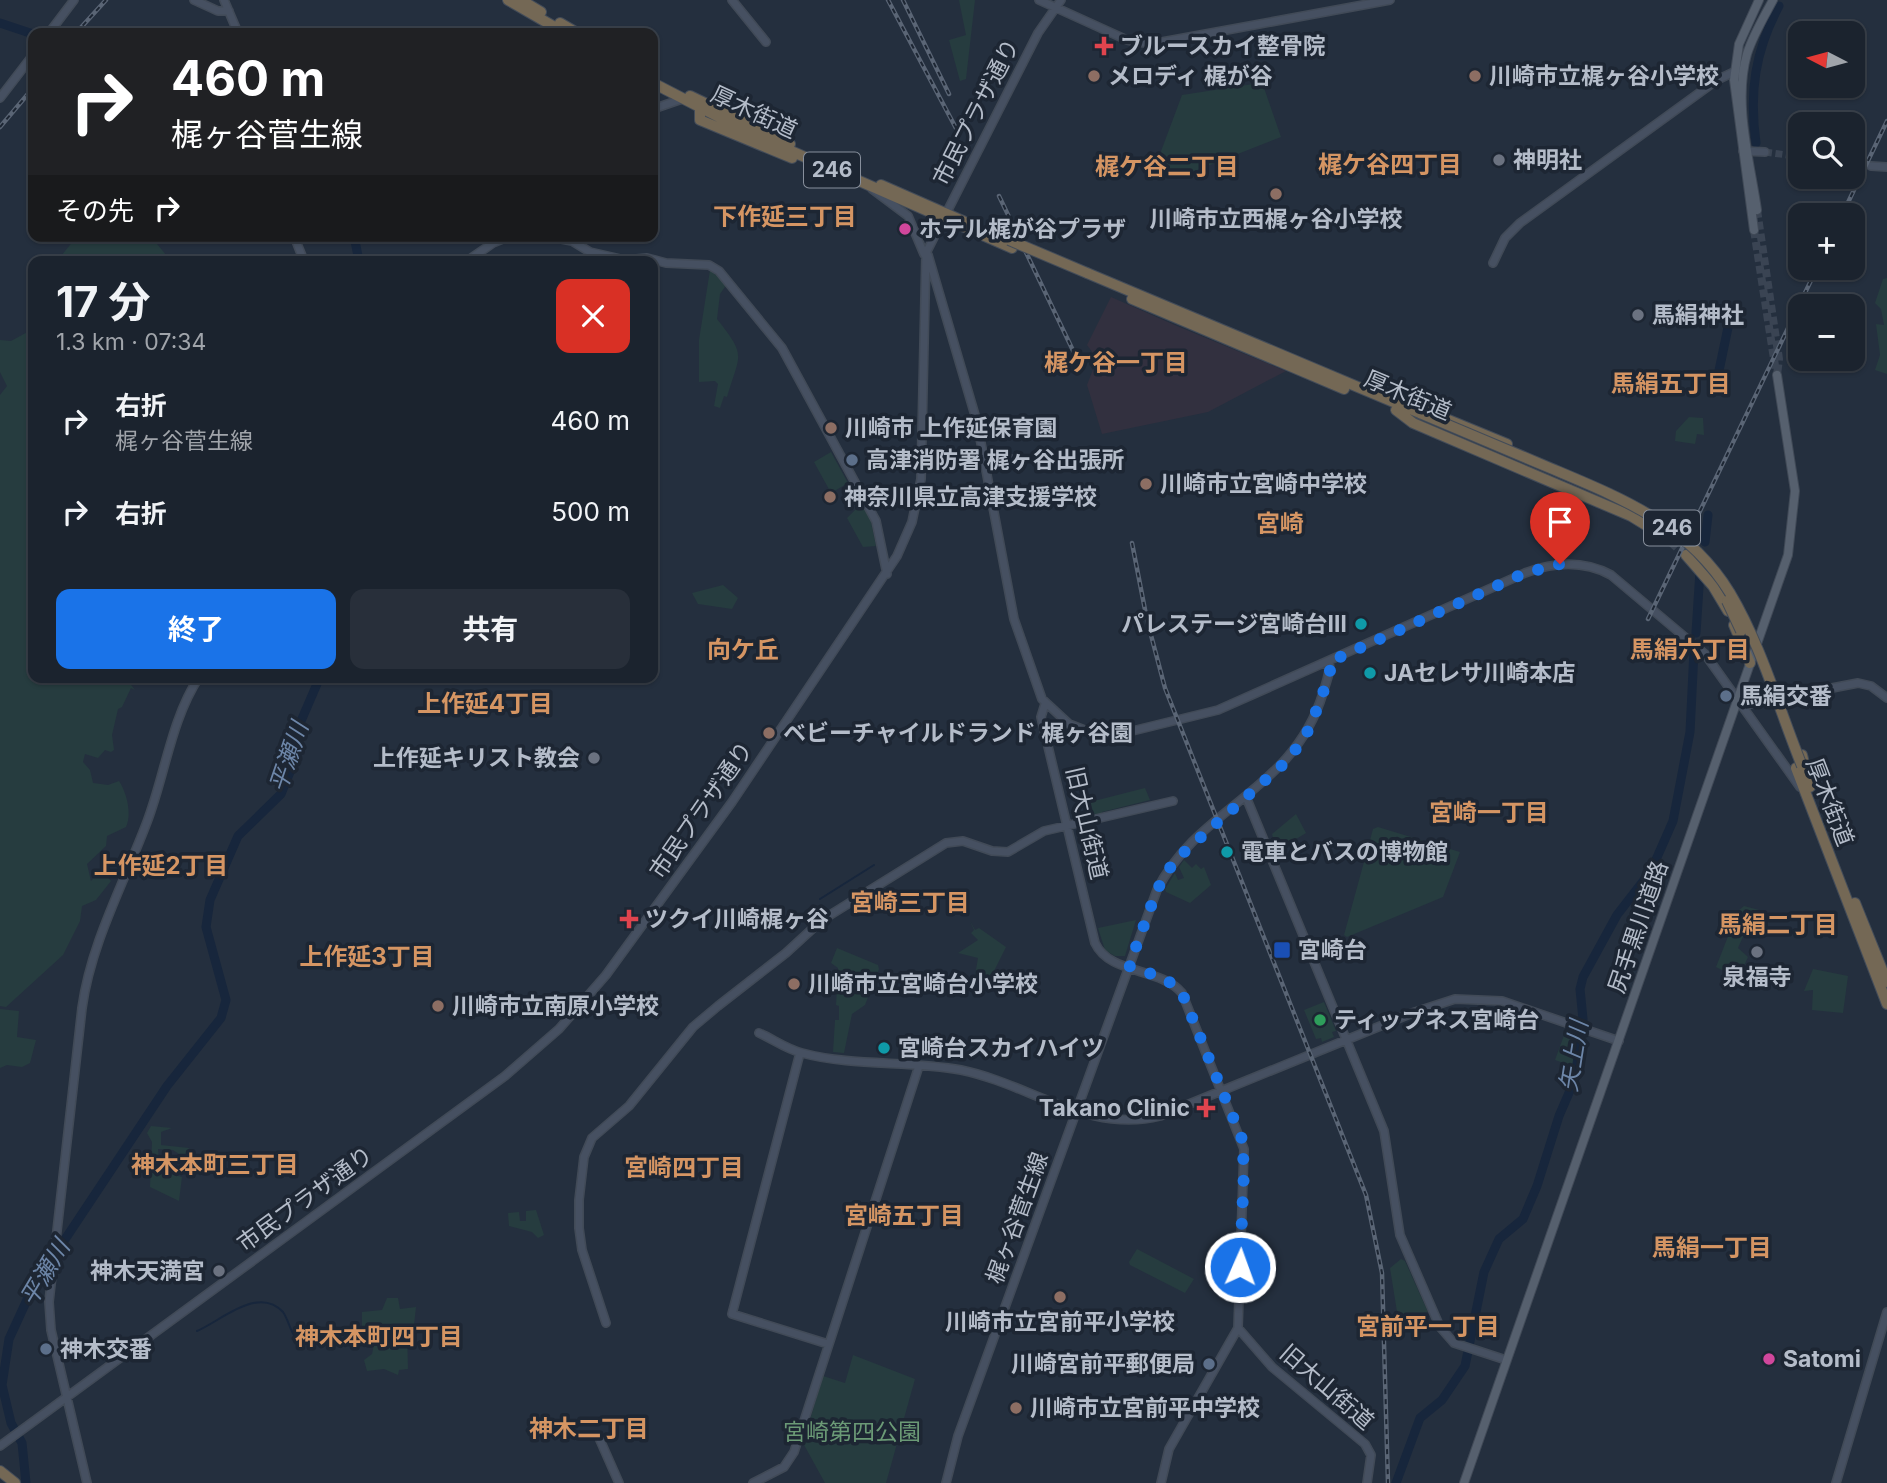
<!DOCTYPE html>
<html lang="ja">
<head>
<meta charset="utf-8">
<style>
  :root { --surface:#1b232e; --page:#282f3a; --text:#f1f3f6; --muted:#a0a4aa; --line:#39404a; --accent:#1a73e8 }
  body { margin:0; font-family:Inter,"Noto Sans JP",sans-serif; background:var(--page); color:var(--text); height:100vh; display:flex; flex-direction:column; font-size:26px; white-space:nowrap }
  * { box-sizing:border-box; margin:0 }
  p { font-size:23px; color:var(--muted) }
  .icon { flex:none; width:38px; height:38px; fill:none; stroke:currentColor; stroke-width:2; stroke-linecap:round; stroke-linejoin:round }
  .map { position:relative; flex:1; overflow:hidden }
  .sheet { position:absolute; left:28px; top:256px; width:630px; height:427px; display:flex; flex-direction:column; background:var(--surface); border-radius:14px; box-shadow:0 2px 5px #0004,0 0 0 2px var(--line) }
  .sheet>* { flex:none }
  .banner { position:absolute; left:28px; top:28px; width:630px; height:214px; border-radius:14px; box-shadow:0 2px 5px #0004,0 0 0 2px var(--line); background:#202124; color:#fff; overflow:hidden }
  .needle { width:46px; rotate:276deg }
  .fabs { position:absolute; left:1788px; top:21px; display:grid; gap:14px }
  .fabs a { display:grid; place-items:center; width:77px; height:77px; border-radius:14px; background:var(--surface); box-shadow:0 2px 5px #0004,0 0 0 2px var(--line); font-size:35px }
  .pin { position:absolute; display:grid; place-items:center; width:60px; height:60px; color:#fff; margin:-72px -30px; border-radius:50% 50% 50% 0; rotate:-45deg; box-shadow:0 0 7px #0007 }
  .pin .icon { rotate:45deg }
  .me { position:absolute; width:77px; margin:-38px; rotate:2deg; stroke-linejoin:round; filter:drop-shadow(0 0 5px #0008) }
  .turn { display:flex; align-items:center; gap:24px; height:147px; padding:0 28px; font-size:32px }
  .turn .icon { width:91px; height:91px; stroke-width:2.5 }
  .turn b { display:block; font-size:49px; line-height:60px }
  .then { display:flex; align-items:center; height:66px; padding:0 28px; background:#0003; gap:14px; font-size:26px }
  .round { display:grid; place-items:center; flex:none; width:74px; height:74px; border-radius:14px; background:var(--page) }
  .overview { display:flex; align-items:center; justify-content:space-between; height:119px; padding:0 28px }
  h1 { font-size:42px; font-weight:700; line-height:52px }
  .button { display:flex; gap:14px; margin-top:auto; padding:14px 28px }
  .button a { flex:1; height:80px; border-radius:14px; background:var(--accent); color:#fff; font-size:28px; font-weight:700; line-height:80px; text-align:center }
  .button a+a { background:var(--page); color:var(--text) }
  ul { padding:0; list-style:none }
  li { display:flex; align-items:center; gap:21px; height:91px; padding:0 28px }
  li div { flex:1 }
  li b { display:block; font-size:26px }
  li em { font-style:normal }
  .map>svg:first-child { display:block }
  .medical { fill:#32303f }
  .green { fill:#263c3f }
  .lines { fill:none; stroke-linecap:round; stroke-linejoin:round }
  .stream { stroke:#17263c; stroke-width:2 }
  .river { stroke:#17263c; stroke-width:9 }
  .secondary-tunnel { stroke:#3a4453; stroke-width:7; stroke-dasharray:7 3.5; stroke-linecap:butt }
  .primary-tunnel { stroke:#3a4453; stroke-width:8; stroke-dasharray:8 4; stroke-linecap:butt }
  .highway-tunnel { stroke:#3a4453; stroke-width:10; stroke-dasharray:10 5; stroke-linecap:butt }
  .secondary-casing { stroke:#414a57; stroke-width:10 }
  .primary-casing { stroke:#414a57; stroke-width:10 }
  .highway-casing { stroke:#434c59; stroke-width:12 }
  .secondary { stroke:#465061; stroke-width:7 }
  .primary { stroke:#56606e; stroke-width:8 }
  .highway { stroke:#746855; stroke-width:10 }
  .rail-casing { stroke:#5a6575; stroke-width:4.5 }
  .rail { stroke:#1d2633; stroke-width:2; stroke-dasharray:5; stroke-linecap:butt }
  .highway-bridge-casing { stroke:#434c59; stroke-width:12; stroke-linecap:butt }
  .highway-bridge { stroke:#746855; stroke-width:10 }
  .route { stroke:#1a73e8; stroke-width:12; stroke-dasharray:0 21.6 }
  .health-dot { fill:#e0444e; stroke:#1d2633; stroke-width:2.5 }
  .education-dot { fill:#8d6e63; stroke:#1d2633; stroke-width:2.5 }
  .worship-dot { fill:#6b7280; stroke:#1d2633; stroke-width:2.5 }
  .hotel-dot { fill:#d1479c; stroke:#1d2633; stroke-width:2.5 }
  .service-dot { fill:#5c6f8a; stroke:#1d2633; stroke-width:2.5 }
  .culture-dot { fill:#0f9aa8; stroke:#1d2633; stroke-width:2.5 }
  .transit-dot { fill:#1a4fb4; stroke:#1d2633; stroke-width:2.5 }
  .leisure-dot { fill:#2e9e5b; stroke:#1d2633; stroke-width:2.5 }
  .labels { text-anchor:middle; stroke-width:7; stroke-linejoin:round; paint-order:stroke }
  .shield { fill:#1d2633; stroke:#878f9c; stroke-width:2 }
  .shield-label { font-size:21px; font-weight:bold; fill:#b4bcc9 }
  .poi-label { font-size:23px; font-weight:bold; fill:#b4bcc9; stroke:#1d2633; text-anchor:start }
  .street-label { font-size:23px; fill:#b4bcc9; stroke:#1d2633 }
  .park-label { font-size:23px; fill:#6b9a76; stroke:#1d2633 }
  .neighbourhood-label { font-size:24px; font-weight:bold; fill:#d59563; stroke:#1d2633 }
  .water-label { font-size:24px; font-style:italic; fill:#6d86a8; stroke:#1d2633 }
</style>
</head>
<body>
<div class="map">
<svg width="1887" height="1483" viewBox="0 0 1887 1483">
  <rect width="100%" height="100%" fill="#242f3e"/>
  <!-- medical -->
  <path class="medical" d="M1111,297L1177,326L1286,371L1208,412L1102,434L1087,385L1094,367L1095,356L1087,345Z"/>
  <!-- green -->
  <path class="green" d="M959,0H975L966,79L960,81L949,40L966,35Z
    M1260,83L1263,85L1281,137L1187,174C1177,175 1163,171 1157,162L1182,95Z
    M81,236H123L157,244L171,261H57L74,240Z
    M710,270L727,284L720,294L717,319C747,357 740,353 727,397L724,396L720,408L714,406L718,384L715,381L699,382V340Z
    M1887,278V374L1875,370L1880,355L1876,324L1884,325L1881,309L1875,303L1883,279Z
    M33,329V358L28,361L33,380V677H125L135,690L131,688L122,707L118,709L112,735L114,750L111,752L105,750L98,758L85,754L83,762L90,770L93,783L108,785L119,781C127,793 132,814 126,827L107,836L106,846L87,864L91,881L99,873L105,874L111,881L96,900L82,906L80,921L63,955L6,1007L0,1006V395L7,386L0,372V340L11,341Z
    M1689,417L1703,418L1704,435L1697,434L1695,444L1675,441L1676,431Z
    M831,452L848,483L831,493L814,462Z
    M861,504L870,517L876,546L863,547L847,518Z
    M723,585L738,598L732,609L698,604L692,593Z
    M1145,788L1150,800L1102,812V816L1089,819L1084,797L1098,800Z
    M1296,814L1306,833L1276,851L1272,834Z
    M1378,827L1460,852L1443,897L1347,937L1344,935L1373,829Z
    M1184,860L1192,868L1196,864L1201,869L1204,867L1211,885L1190,903L1166,892L1165,889L1175,873L1178,880L1184,878L1179,867Z
    M1744,906L1763,911L1759,922L1749,923L1738,948L1748,957L1743,968L1754,974L1752,978L1743,974L1740,979L1716,967L1738,911Z
    M1136,920L1125,956H1115L1105,950L1098,928Z
    M970,921L975,930L979,928L1006,947L989,981H986L981,990L973,988L978,958L958,953L978,940L971,933L974,930Z
    M837,948L878,965L879,969L865,1005L852,1014L844,1053L833,1052L835,1020H839V1006L836,1005L838,968L831,963Z
    M1813,969L1848,976L1843,1013L1812,1010L1813,990L1804,991Z
    M1324,1002L1336,1031L1332,1032L1334,1037L1322,1042L1321,1038L1316,1039L1304,1010Z
    M0,1009L19,1011L17,1037L36,1040L30,1063L22,1067L7,1065L0,1068Z
    M1566,1030L1579,1034L1575,1067L1555,1060Z
    M151,1126L172,1128L161,1132V1145L189,1148L185,1158L173,1150L158,1149L160,1171L182,1177L179,1201L150,1187L152,1142L147,1133Z
    M536,1210L544,1235L538,1238L532,1232L509,1226L508,1213L519,1212L520,1221H526V1211Z
    M1137,1249L1194,1279L1185,1293L1130,1265L1129,1262Z
    M1401,1259L1405,1261L1428,1312L1398,1318L1390,1268Z
    M387,1298H398L400,1309L416,1307L414,1325L407,1329L408,1369L399,1370L398,1375L384,1369L367,1371L364,1360L372,1354L375,1340L362,1337V1312L382,1310Z
    M853,1355L915,1379L886,1483H825L803,1443L823,1376L845,1383Z"/>
  <g class="lines">
    <!-- stream -->
    <path class="stream" d="M820,899L874,865
      M197,1331C221,1321 258,1285 283,1312C288,1319 290,1330 295,1337"/>
    <!-- river -->
    <path class="river" d="M0,23L33,34
      M1756,143C1749,92 1755,51 1779,6
      M354,236L359,261
      M1716,385L1730,318
      M1705,542L1708,515
      M1696,633L1700,571
      M26,1483L22,1443L11,1423L2,1385L9,1339L32,1289L167,1086L221,1018L226,1000L206,927L210,900L238,836L281,794L290,772L298,728L320,677
      M1396,1483L1420,1418L1442,1400L1465,1366L1484,1272L1499,1239L1523,1219L1537,1186L1559,1116L1575,1079L1583,1019L1580,989L1583,977L1617,915L1651,871L1673,821L1690,732L1694,651"/>
    <!-- secondary-tunnel -->
    <path class="secondary-tunnel" d="M1765,152L1801,157
      M1853,164L1871,166"/>
    <!-- primary-tunnel -->
    <path class="primary-tunnel" d="M1757,210L1779,359L1777,375
      M1754,230L1776,372"/>
    <!-- highway-tunnel -->
    <path class="highway-tunnel" d="M1670,540L1686,555"/>
    <defs>
      <path id="secondary" d="M194,0L218,11H229
        M224,0L238,33
        M732,0L766,42
        M1039,0L1127,40L1151,44L1390,0
        M49,33L74,0
        M0,98L33,55
        M653,109L685,98
        M1743,151L1765,152
        M1871,166L1887,167
        M872,189L908,216L924,254
        M294,236L304,261
        M546,236L572,241L590,252L625,260L647,258L666,263L709,265L719,271L782,348L876,521L887,574
        M928,255L977,422L1014,619L1042,699L1069,724L1092,733L1120,734L1218,710L1525,573C1554,562 1583,560 1611,575L1705,654L1800,787
        M467,261L493,243L510,236
        M1493,263L1505,238L1520,223L1717,80L1740,69
        M984,456L1018,460
        M1045,704L1041,717L1095,943C1110,975 1160,967 1182,993L1244,1149L1238,1328L1169,1449L1161,1483
        M1744,705L1858,683L1871,686L1887,698
        M1246,797L1384,1131L1400,1235L1440,1327L1454,1343L1506,1360
        M759,1033C773,1039 786,1049 802,1053C854,1067 909,1060 961,1070C1029,1084 1089,1134 1160,1116L1412,1013L1455,999L1502,1001L1619,1041
        M800,1053L732,1314L828,1344
        M606,1323L582,1250L579,1228V1200L584,1157L592,1138L629,1106L693,1027L718,1006L786,953L822,920L946,843L963,841L992,851L1008,852L1044,831L1173,801
        M1238,1328L1272,1367L1365,1444L1371,1455L1367,1483
        M600,1440L619,1483
        M0,1446L505,1076L559,1029L606,975L732,802L897,556L912,522L921,479L926,253L1038,33L1061,0
        M87,1483L51,1330L49,1302L82,1008C91,943 124,883 147,822C165,775 171,720 199,677
        M753,1483L784,1467L794,1452L919,1066
        M946,1483L958,1436L1157,890C1199,806 1293,792 1323,693C1326,682 1331,672 1329,661
        M1836,1483L1887,1312"/>
      <path id="primary" d="M1757,210C1750,161 1733,103 1747,54C1753,35 1764,17 1773,0
        M1754,230L1734,80L1739,44L1759,0
        M1464,1483L1788,555L1795,491L1777,375"/>
      <path id="highway" d="M508,0L565,33
        M521,0L541,12
        M560,23L577,33
        M653,83L750,133L1012,248
        M690,96L790,144
        M700,109V120L792,158
        M881,185L963,221
        M1087,273L1422,414
        M1132,299L1344,389
        M1417,407L1507,444
        M1396,410L1413,423L1631,516L1670,540
        M1686,555L1713,586L1728,611
        M1734,625L1750,663
        M1802,755L1810,787
        M1796,768L1887,1004
        M1855,903L1887,982
        M0,1471L15,1483"/>
    </defs>
    <!-- secondary casing -->
    <use href="#secondary" class="secondary-casing"/>
    <!-- primary casing -->
    <use href="#primary" class="primary-casing"/>
    <!-- highway casing -->
    <use href="#highway" class="highway-casing"/>
    <!-- secondary -->
    <use href="#secondary" class="secondary"/>
    <!-- primary -->
    <use href="#primary" class="primary"/>
    <!-- highway -->
    <use href="#highway" class="highway"/>
    <defs>
      <path id="rail" d="M888,0L958,132
        M903,0L949,94
        M76,33L106,0
        M0,127L33,88
        M999,196L1079,363
        M1842,215L1887,121
        M1132,543L1147,620L1165,688L1366,1195L1382,1273L1388,1483
        M1648,619L1817,268"/>
    </defs>
    <!-- rail casing -->
    <use href="#rail" class="rail-casing"/>
    <!-- rail -->
    <use href="#rail" class="rail"/>
    <defs>
      <path id="highway-bridge" d="M1009,240L1087,273
        M1422,414C1465,432 1507,450 1550,468C1621,498 1688,524 1730,593C1761,645 1779,709 1802,766
        M1727,601L1741,631"/>
    </defs>
    <!-- highway-bridge casing -->
    <use href="#highway-bridge" class="highway-bridge-casing"/>
    <!-- highway-bridge -->
    <use href="#highway-bridge" class="highway-bridge"/>
  </g>
  <g class="lines">
    <!-- route -->
    <path class="route" d="M1240,1267L1244,1170L1242,1139L1182,993L1166,979L1129,966L1157,890L1174,861L1288,760L1306,735L1320,702L1330,671L1329,662L1525,573L1560,564"/>
  </g>
  <!-- markers -->
  <g class="health-dot">
    <path d="M1100.5 35.5h7v7h7v7h-7v7h-7v-7h-7v-7h7z"/>
    <path d="M625.5 908.5h7v7h7v7h-7v7h-7v-7h-7v-7h7z"/>
    <path d="M1202.5 1097.5h7v7h7v7h-7v7h-7v-7h-7v-7h7z"/>
  </g>
  <g class="education-dot">
    <circle cx="1094" cy="76" r="7"/>
    <circle cx="1475" cy="76" r="7"/>
    <circle cx="1276" cy="194" r="7"/>
    <circle cx="831" cy="428" r="7"/>
    <circle cx="1146" cy="484" r="7"/>
    <circle cx="830" cy="497" r="7"/>
    <circle cx="769" cy="733" r="7"/>
    <circle cx="794" cy="984" r="7"/>
    <circle cx="438" cy="1006" r="7"/>
    <circle cx="1060" cy="1297" r="7"/>
    <circle cx="1016" cy="1408" r="7"/>
  </g>
  <g class="worship-dot">
    <circle cx="1499" cy="160" r="7"/>
    <circle cx="1638" cy="315" r="7"/>
    <circle cx="594" cy="758" r="7"/>
    <circle cx="1757" cy="952" r="7"/>
    <circle cx="219" cy="1271" r="7"/>
  </g>
  <g class="hotel-dot">
    <circle cx="905" cy="229" r="7"/>
    <circle cx="1769" cy="1359" r="7"/>
  </g>
  <g class="service-dot">
    <circle cx="852" cy="460" r="7"/>
    <circle cx="1726" cy="696" r="7"/>
    <circle cx="46" cy="1349" r="7"/>
    <circle cx="1209" cy="1364" r="7"/>
  </g>
  <g class="culture-dot">
    <circle cx="1361" cy="624" r="7"/>
    <circle cx="1370" cy="673" r="7"/>
    <circle cx="1227" cy="852" r="7"/>
    <circle cx="884" cy="1048" r="7"/>
  </g>
  <rect class="transit-dot" x="1273" y="941" width="18" height="18" rx="3.5"/>
  <circle class="leisure-dot" cx="1320" cy="1020" r="7"/>
  <g class="labels">
    <!-- shield labels -->
    <g class="shield">
      <rect x="804" y="152.5" width="56" height="35" rx="5"/>
      <rect x="1644" y="510.5" width="56" height="35" rx="5"/>
    </g>
    <g class="shield-label">
      <text x="832" y="177">246</text>
      <text x="1672" y="535">246</text>
    </g>
    <!-- poi labels -->
    <g class="poi-label">
      <text x="1120" y="54">ブルースカイ整骨院</text>
      <text x="1108" y="84">メロディ 梶が谷</text>
      <text x="1489" y="84">川崎市立梶ヶ谷小学校</text>
      <text x="1513" y="168">神明社</text>
      <text x="1276" y="227" text-anchor="middle">川崎市立西梶ヶ谷小学校</text>
      <text x="919" y="237">ホテル梶が谷プラザ</text>
      <text x="1652" y="323">馬絹神社</text>
      <text x="845" y="436">川崎市 上作延保育園</text>
      <text x="866" y="468">高津消防署 梶ヶ谷出張所</text>
      <text x="1160" y="492">川崎市立宮崎中学校</text>
      <text x="844" y="505">神奈川県立高津支援学校</text>
      <text x="1347" y="632" text-anchor="end">パレステージ宮崎台Ⅲ</text>
      <text x="1384" y="681">JAセレサ川崎本店</text>
      <text x="1740" y="704">馬絹交番</text>
      <text x="783" y="741">ベビーチャイルドランド 梶ヶ谷園</text>
      <text x="580" y="766" text-anchor="end">上作延キリスト教会</text>
      <text x="1241" y="860">電車とバスの博物館</text>
      <text x="645" y="927">ツクイ川崎梶ヶ谷</text>
      <text x="1298" y="958">宮崎台</text>
      <text x="1757" y="985" text-anchor="middle">泉福寺</text>
      <text x="808" y="992">川崎市立宮崎台小学校</text>
      <text x="452" y="1014">川崎市立南原小学校</text>
      <text x="1334" y="1028">ティップネス宮崎台</text>
      <text x="898" y="1056">宮崎台スカイハイツ</text>
      <text x="1190" y="1116" text-anchor="end">Takano Clinic</text>
      <text x="205" y="1279" text-anchor="end">神木天満宮</text>
      <text x="1060" y="1330" text-anchor="middle">川崎市立宮前平小学校</text>
      <text x="60" y="1357">神木交番</text>
      <text x="1783" y="1367">Satomi</text>
      <text x="1195" y="1372" text-anchor="end">川崎宮前平郵便局</text>
      <text x="1030" y="1416">川崎市立宮前平中学校</text>
    </g>
    <!-- street labels -->
    <g class="street-label">
      <text transform="translate(754 112) rotate(25)" y="8">厚木街道</text>
      <text transform="translate(976 112) rotate(-63)" y="8">市民プラザ通り</text>
      <text transform="translate(1408 395) rotate(23)" y="8">厚木街道</text>
      <text transform="translate(1830 802) rotate(69)" y="8">厚木街道</text>
      <text transform="translate(701 810) rotate(-55)" y="8">市民プラザ通り</text>
      <text transform="translate(1087 823) rotate(77)" y="8">旧大山街道</text>
      <text transform="translate(1638 927) rotate(-71)" y="8">尻手黒川道路</text>
      <text transform="translate(305 1199) rotate(-36)" y="8">市民プラザ通り</text>
      <text transform="translate(1017 1218) rotate(-70)" y="8">梶ヶ谷菅生線</text>
      <text transform="translate(1327 1387) rotate(41)" y="8">旧大山街道</text>
    </g>
    <!-- park labels -->
    <g class="park-label">
      <text x="852" y="1440">宮崎第四公園</text>
    </g>
    <!-- neighbourhood labels -->
    <g class="neighbourhood-label">
      <text x="1390" y="173">梶ケ谷四丁目</text>
      <text x="1167" y="175">梶ケ谷二丁目</text>
      <text x="785" y="225">下作延三丁目</text>
      <text x="1116" y="371">梶ケ谷一丁目</text>
      <text x="1671" y="392">馬絹五丁目</text>
      <text x="1280" y="532">宮崎</text>
      <text x="743" y="658">向ケ丘</text>
      <text x="1690" y="658">馬絹六丁目</text>
      <text x="485" y="712">上作延4丁目</text>
      <text x="1489" y="821">宮崎一丁目</text>
      <text x="161" y="874">上作延2丁目</text>
      <text x="910" y="911">宮崎三丁目</text>
      <text x="1778" y="933">馬絹二丁目</text>
      <text x="367" y="965">上作延3丁目</text>
      <text x="215" y="1173">神木本町三丁目</text>
      <text x="684" y="1176">宮崎四丁目</text>
      <text x="904" y="1224">宮崎五丁目</text>
      <text x="1712" y="1256">馬絹一丁目</text>
      <text x="1428" y="1335">宮前平一丁目</text>
      <text x="379" y="1345">神木本町四丁目</text>
      <text x="589" y="1437">神木二丁目</text>
    </g>
    <!-- water labels -->
    <g class="water-label">
      <text transform="translate(289 757) rotate(-71)" y="8">平瀬川</text>
      <text transform="translate(1574 1056) rotate(-81)" y="8">矢上川</text>
      <text transform="translate(45 1273) rotate(-59)" y="8">平瀬川</text>
    </g>
  </g>
</svg>
<div class="fabs">
<a><svg class="needle" viewBox="-14 -14 28 28"><path d="M0-13l5 13h-10z" fill="#e53935"/><path d="M0 13l5-13h-10z" fill="#a0a4aa"/></svg></a>
<a><svg class="icon" aria-label="search" viewBox="0 0 24 24"><circle cx="10" cy="10" r="6"/><path d="M15 15l6 6"/></svg></a>
<a>+</a>
<a>−</a>
</div>
<div class="pin" style="left:1560px;top:564px;background:#d93025"><svg class="icon" aria-label="arrive" viewBox="0 0 24 24"><path d="M6 21V4h12l-3 4 3 4H6"/></svg></div>
<svg class="me" style="left:1240px;top:1267px" viewBox="-20 -20 40 40"><circle r="17" fill="#1a73e8" stroke="#fff" stroke-width="3"/><path d="M0-11L8 9 0 5-8 9z" fill="#fff"/></svg>
<div class="banner">
<div class="turn"><svg class="icon" aria-label="right" viewBox="0 0 24 24"><path d="M7 20v-9h11M14 6l5 5-5 5"/></svg><div><b>460 m</b>梶ヶ谷菅生線</div></div>
<div class="then">その先<svg class="icon" aria-label="right" viewBox="0 0 24 24"><path d="M7 20v-9h11M14 6l5 5-5 5"/></svg></div>
</div>
<section class="sheet">
<div class="overview"><div><h1>17 分</h1><p>1.3 km · 07:34</p></div><a class="round" style="background:#d93025;color:#fff"><svg class="icon" aria-label="close" viewBox="0 0 24 24"><path d="M6 6l12 12M18 6L6 18"/></svg></a></div>
<ul>
<li><svg class="icon" aria-label="right" viewBox="0 0 24 24"><path d="M7 20v-9h11M14 6l5 5-5 5"/></svg><div><b>右折</b><p>梶ヶ谷菅生線</p></div><em>460 m</em></li>
<li><svg class="icon" aria-label="right" viewBox="0 0 24 24"><path d="M7 20v-9h11M14 6l5 5-5 5"/></svg><div><b>右折</b></div><em>500 m</em></li>
</ul>
<div class="button"><a>終了</a><a>共有</a></div>
</section>
</div>
</body>
</html>
